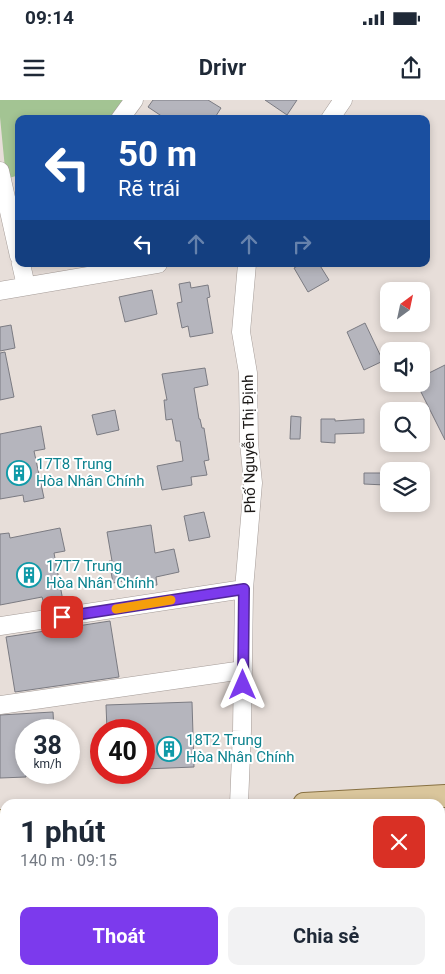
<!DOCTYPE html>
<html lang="vi">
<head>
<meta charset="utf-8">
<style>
  :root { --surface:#fff; --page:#f2f2f3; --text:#1f2937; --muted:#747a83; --accent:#7c3aed }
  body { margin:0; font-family:Roboto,sans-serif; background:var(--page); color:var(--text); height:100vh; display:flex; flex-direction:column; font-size:19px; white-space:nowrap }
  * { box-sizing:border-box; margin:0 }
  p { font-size:16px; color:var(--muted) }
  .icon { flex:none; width:28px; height:28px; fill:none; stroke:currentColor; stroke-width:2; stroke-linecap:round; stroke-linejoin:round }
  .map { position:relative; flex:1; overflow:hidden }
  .details { position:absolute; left:0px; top:699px; width:445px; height:176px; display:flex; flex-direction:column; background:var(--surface); border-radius:15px 15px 0 0; box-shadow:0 2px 8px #0003 }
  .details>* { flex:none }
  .hud { position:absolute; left:15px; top:15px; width:415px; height:152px; border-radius:10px; box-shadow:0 2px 8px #0003; background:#1a4fa0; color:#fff; overflow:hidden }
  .needle { width:32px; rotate:33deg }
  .tools { position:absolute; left:380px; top:182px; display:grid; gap:10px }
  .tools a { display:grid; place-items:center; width:50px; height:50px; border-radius:10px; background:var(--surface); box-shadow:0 2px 8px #0003; font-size:25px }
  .speed { position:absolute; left:15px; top:619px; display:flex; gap:10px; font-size:25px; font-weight:700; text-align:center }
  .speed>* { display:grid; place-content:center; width:65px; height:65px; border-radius:50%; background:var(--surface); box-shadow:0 2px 8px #0003; line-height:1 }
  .speed small { font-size:12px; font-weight:400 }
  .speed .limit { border:8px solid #d22; background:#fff; color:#111 }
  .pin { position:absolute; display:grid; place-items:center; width:42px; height:42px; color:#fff; margin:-21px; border-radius:10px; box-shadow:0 2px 8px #0006 }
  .me { position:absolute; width:55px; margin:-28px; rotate:0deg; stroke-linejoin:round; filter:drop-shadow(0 0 4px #0008) }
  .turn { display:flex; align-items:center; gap:18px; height:105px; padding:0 20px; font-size:22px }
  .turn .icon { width:65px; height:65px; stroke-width:2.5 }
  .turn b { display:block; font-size:35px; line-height:42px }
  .lanes { display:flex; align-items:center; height:48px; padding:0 20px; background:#0003; justify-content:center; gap:25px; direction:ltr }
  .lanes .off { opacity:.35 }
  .round { display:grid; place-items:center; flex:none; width:52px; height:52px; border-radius:10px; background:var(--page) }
  .head { display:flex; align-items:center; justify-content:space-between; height:85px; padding:0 20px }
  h1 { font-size:30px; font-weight:700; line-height:38px }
  .primary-button { display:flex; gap:10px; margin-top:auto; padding:10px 20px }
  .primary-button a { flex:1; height:58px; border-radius:10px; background:var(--accent); color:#fff; font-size:20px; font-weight:700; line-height:58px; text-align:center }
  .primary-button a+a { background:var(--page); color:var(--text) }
  .status { display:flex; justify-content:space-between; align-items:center; height:35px; padding:0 25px; background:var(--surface); direction:ltr }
  .status svg { height:14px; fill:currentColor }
  header { display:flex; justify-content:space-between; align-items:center; height:65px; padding:0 20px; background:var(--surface); font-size:22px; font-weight:700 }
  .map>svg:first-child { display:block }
  .green { fill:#a3c493 }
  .building { fill:#b5b5bd; stroke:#7b7b82 }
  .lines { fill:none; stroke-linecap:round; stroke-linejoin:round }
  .minor-casing { stroke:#a59c98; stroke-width:19 }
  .major-casing { stroke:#887143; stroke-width:24 }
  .minor { stroke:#fff; stroke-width:18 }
  .major { stroke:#dac69c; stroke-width:22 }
  .route-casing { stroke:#51269a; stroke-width:12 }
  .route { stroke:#7c3aed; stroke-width:9 }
  .slow { stroke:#f59e0b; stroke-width:9 }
  .labels { text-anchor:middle; stroke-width:4; stroke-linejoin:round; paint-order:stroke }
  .street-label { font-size:15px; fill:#1d1a18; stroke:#fff }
  .culture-label { font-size:15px; fill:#0d838f; stroke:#fff; text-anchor:start }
</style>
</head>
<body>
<div class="status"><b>09:14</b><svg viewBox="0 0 49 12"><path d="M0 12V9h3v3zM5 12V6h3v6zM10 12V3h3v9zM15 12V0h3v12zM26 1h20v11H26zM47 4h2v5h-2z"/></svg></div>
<header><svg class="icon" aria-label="menu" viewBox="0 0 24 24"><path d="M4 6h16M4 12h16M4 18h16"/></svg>Drivr<svg class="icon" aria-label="share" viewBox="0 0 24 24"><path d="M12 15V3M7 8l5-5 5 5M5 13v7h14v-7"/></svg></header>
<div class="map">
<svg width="445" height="874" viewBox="0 0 445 874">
  <rect width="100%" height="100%" fill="#e7ded9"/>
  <!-- green -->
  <path class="green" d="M0,0H123L112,19H19V75L6,79L0,17Z"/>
  <!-- building -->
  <path class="building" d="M153,0H208L221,8L214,19H166L148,7Z
    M265,0H297L287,15Z
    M301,164H319L329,180L308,192L294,168Z
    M190,182L191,188L208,185L210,197L207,198L213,233L190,237L188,226L182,228L177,203L182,202L179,184Z
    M152,190L157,214L125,222L119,197Z
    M365,223L383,261L364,270L347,232Z
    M11,225L15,248L0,251V227Z
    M5,252L14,297L0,300V253Z
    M445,265V340L417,284H421V277Z
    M205,268L208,285L194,288L199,319H200L202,328H204L209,360L204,361L207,375L191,377L192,385L162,390L157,366L183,361L180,341H176L172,319L166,320L164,300H167L162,274Z
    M115,310L119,330L97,335L92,315Z
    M291,316L301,317L300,339H290Z
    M321,319H335V321L364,319V333L335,334V343L321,342Z
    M41,326L45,349L34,351L44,398L24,402L23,395L0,399V334Z
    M364,373H385V385L364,384Z
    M204,412L210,437L189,441L184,416Z
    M151,425L155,453L174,449L179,472L156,477L157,485L140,487L138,478L113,483L109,461H112L107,432Z
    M60,428L65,451L54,453L63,501L44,504L42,497L0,505V434L9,433L10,438Z
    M110,521L119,577L15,592L6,537Z
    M192,602L194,667L144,669V630H107L106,605Z
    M53,612L54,630H26V677L0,678V615Z"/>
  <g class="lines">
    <defs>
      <path id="minor" d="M120,19L134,0
        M330,19L343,0
        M0,71L19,156
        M21,164L26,186
        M0,191L158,164
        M0,526L244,489
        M0,605L243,570
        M239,704L242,631L244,489L253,383L249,343L248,273L241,232L247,164
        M165,870V874"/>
      <path id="major" d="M304,704L445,696
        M0,721H5
        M440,733H445
        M0,763H5"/>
    </defs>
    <!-- minor casing -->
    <use href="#minor" class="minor-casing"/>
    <!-- major casing -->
    <use href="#major" class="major-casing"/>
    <!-- minor -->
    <use href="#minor" class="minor"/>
    <!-- major -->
    <use href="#major" class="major"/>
  </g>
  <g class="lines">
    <defs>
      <path id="route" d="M62,517L244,489L243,585"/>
    </defs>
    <!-- route casing -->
    <use href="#route" class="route-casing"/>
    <!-- route -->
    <use href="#route" class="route"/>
    <!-- slow -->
    <path class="slow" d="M116,509L171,500"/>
  </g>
  <!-- icons -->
  <defs>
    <symbol id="building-ring" viewBox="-11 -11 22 22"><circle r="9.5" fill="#fff" stroke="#0f9aa8" stroke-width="1.5"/><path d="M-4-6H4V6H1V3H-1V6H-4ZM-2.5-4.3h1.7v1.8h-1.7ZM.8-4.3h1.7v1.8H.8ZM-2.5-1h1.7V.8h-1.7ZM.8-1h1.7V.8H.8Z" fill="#0f9aa8"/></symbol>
  </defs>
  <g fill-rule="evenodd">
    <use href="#building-ring" x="5" y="359" width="28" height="28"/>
    <use href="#building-ring" x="15" y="461" width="28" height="28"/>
    <use href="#building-ring" x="155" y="635" width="28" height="28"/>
  </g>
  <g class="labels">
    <!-- street labels -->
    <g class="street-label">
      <text transform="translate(249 344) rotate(-91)" y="5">Phố Nguyễn Thị Định</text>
    </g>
    <!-- culture labels -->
    <g class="culture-label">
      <text x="36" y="369">17T8 Trung<tspan x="36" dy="17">Hòa Nhân Chính</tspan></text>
      <text x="46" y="471">17T7 Trung<tspan x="46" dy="17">Hòa Nhân Chính</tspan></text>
      <text x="186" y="645">18T2 Trung<tspan x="186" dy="17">Hòa Nhân Chính</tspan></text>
    </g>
  </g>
</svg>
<div class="tools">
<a><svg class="needle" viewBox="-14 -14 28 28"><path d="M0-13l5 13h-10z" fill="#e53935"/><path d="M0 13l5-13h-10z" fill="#747a83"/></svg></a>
<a><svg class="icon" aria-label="sound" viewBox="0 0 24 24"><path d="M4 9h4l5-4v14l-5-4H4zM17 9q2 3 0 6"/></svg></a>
<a><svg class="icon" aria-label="search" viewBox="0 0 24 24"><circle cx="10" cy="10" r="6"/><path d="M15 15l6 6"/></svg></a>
<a><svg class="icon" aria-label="layers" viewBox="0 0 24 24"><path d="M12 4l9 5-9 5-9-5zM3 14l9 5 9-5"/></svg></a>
</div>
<div class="speed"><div>38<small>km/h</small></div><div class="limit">40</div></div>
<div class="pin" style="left:62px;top:517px;background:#d93025"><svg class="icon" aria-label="arrive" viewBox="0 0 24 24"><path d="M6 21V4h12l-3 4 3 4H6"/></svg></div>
<svg class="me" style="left:243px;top:585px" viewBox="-20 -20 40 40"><path d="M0-17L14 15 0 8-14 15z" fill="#7c3aed" stroke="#fff" stroke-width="4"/></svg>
<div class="hud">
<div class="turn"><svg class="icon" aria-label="left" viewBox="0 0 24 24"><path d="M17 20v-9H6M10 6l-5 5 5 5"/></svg><div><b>50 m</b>Rẽ trái</div></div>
<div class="lanes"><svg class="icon" aria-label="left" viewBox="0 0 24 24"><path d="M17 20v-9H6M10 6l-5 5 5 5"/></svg><svg class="icon off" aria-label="ahead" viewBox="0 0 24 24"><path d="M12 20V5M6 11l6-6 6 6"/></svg><svg class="icon off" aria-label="ahead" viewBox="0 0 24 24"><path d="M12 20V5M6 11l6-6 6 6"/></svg><svg class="icon off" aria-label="right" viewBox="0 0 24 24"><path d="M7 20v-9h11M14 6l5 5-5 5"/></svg></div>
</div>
<section class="details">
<div class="head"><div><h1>1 phút</h1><p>140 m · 09:15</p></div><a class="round" style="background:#d93025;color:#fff"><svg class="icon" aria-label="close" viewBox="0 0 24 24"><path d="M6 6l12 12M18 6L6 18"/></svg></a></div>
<div class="primary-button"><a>Thoát</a><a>Chia sẻ</a></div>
</section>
</div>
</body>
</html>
